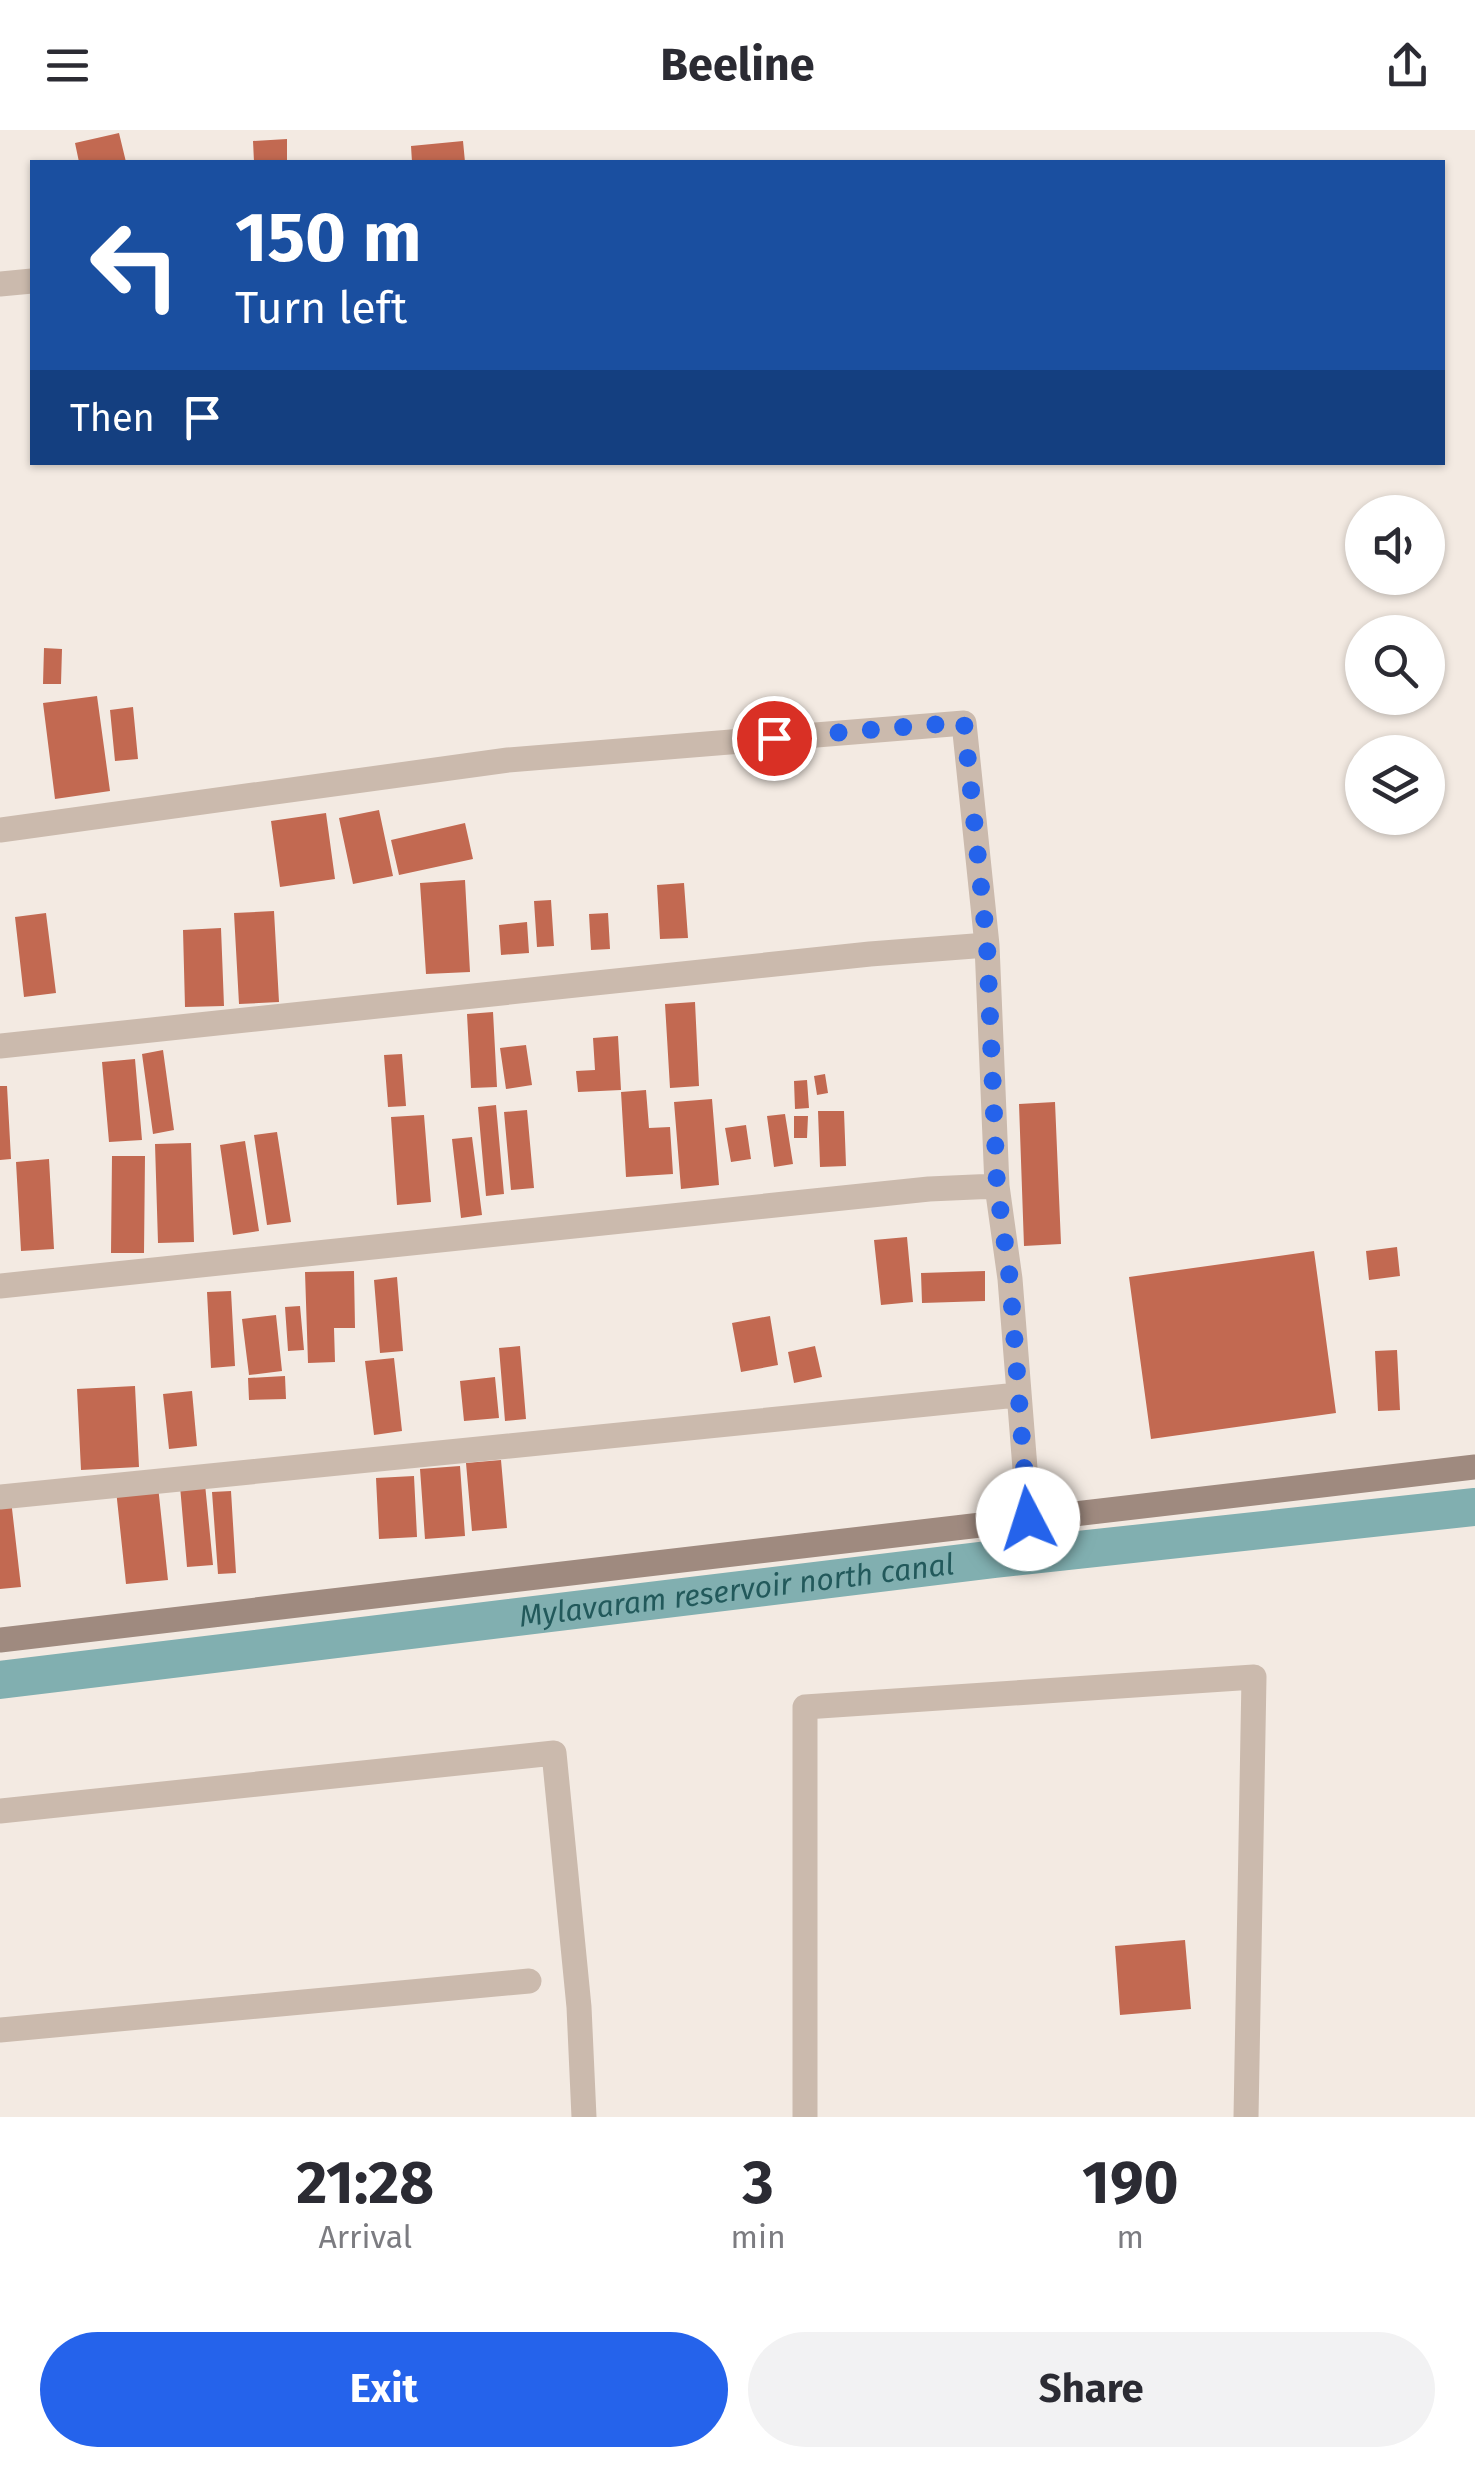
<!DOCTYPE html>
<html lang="en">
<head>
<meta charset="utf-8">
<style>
  :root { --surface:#fff; --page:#f2f2f3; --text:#2b2b33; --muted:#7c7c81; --accent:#2563eb }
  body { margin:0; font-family:"Fira Sans",sans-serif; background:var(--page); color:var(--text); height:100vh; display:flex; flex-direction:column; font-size:38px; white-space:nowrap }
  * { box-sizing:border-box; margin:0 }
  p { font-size:32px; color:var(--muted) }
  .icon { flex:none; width:55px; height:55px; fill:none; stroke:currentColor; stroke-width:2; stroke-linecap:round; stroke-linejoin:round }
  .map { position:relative; height:1987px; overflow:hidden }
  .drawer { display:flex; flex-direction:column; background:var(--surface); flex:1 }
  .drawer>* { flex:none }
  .guide { position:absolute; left:30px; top:30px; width:1415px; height:305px; border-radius:0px; box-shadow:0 2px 8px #0004; background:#1a4fa0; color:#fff; overflow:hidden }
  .fabs { position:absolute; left:1345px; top:365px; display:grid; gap:20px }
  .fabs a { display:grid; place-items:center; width:100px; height:100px; border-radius:50%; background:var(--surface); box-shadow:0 2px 8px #0004; font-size:50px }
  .pin { position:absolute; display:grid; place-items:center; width:85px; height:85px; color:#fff; margin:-42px; border:5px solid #fff; border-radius:50%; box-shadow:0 2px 10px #0007 }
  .me { position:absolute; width:110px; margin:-55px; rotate:355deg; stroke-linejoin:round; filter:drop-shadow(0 0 8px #0008) }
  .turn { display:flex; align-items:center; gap:35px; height:210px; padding:0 40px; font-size:45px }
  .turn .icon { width:130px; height:130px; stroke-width:2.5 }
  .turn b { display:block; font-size:70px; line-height:85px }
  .then { display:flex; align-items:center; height:95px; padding:0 40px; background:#0003; gap:20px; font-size:38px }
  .eta { display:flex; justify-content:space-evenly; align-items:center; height:170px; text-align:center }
  .eta b { font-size:60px; font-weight:700; line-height:70px }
  .cta { display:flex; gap:20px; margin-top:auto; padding:20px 40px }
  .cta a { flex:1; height:115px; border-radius:60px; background:var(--accent); color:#fff; font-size:40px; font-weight:700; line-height:115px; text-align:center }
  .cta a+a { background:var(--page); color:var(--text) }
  header { display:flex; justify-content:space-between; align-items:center; height:130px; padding:0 40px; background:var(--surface); font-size:45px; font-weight:700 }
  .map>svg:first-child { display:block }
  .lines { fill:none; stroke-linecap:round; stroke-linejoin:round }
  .canal { stroke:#81afb0; stroke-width:38 }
  .building { fill:#c26951 }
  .minor { stroke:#cbbaad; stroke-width:25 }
  .secondary { stroke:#9f8a7f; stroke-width:25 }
  .route { stroke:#2563eb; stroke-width:18; stroke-dasharray:0 32.4 }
  .labels { text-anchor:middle; stroke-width:8; stroke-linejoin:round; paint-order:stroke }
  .water-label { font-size:30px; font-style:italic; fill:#22595b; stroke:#faf5ef }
</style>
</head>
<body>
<header><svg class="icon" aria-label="menu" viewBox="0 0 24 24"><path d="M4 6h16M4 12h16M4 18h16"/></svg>Beeline<svg class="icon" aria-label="share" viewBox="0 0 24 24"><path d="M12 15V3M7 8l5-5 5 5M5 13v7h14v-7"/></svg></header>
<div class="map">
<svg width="1475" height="1987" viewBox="0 0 1475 1987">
  <rect width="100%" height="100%" fill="#f3eae2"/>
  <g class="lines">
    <!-- canal -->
    <path class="canal" id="s1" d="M0,1550L995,1429L1475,1377"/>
  </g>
  <!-- building -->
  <path class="building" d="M119,3L126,32H79L75,13Z
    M287,9V32H254L253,11Z
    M463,11L465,32H412L411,16Z
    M44,518L62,519L61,554H43Z
    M97,566L110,661L55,669L43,573Z
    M133,577L138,629L115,631L110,580Z
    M379,680L393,746L353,754L339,688Z
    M326,683L335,749L280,757L271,691Z
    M465,693L473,729L399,745L391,710Z
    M465,750L470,842L426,844L420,753Z
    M684,753L688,808L660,809L657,755Z
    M551,770L554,816L537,817L534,771Z
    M274,781L279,872L239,874L234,783Z
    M46,783L56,863L24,867L15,787Z
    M608,783L610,819L591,820L589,784Z
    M527,792L529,823L501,825L499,795Z
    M221,798L224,876L185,877L183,800Z
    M695,872L699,956L670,958L665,874Z
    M493,882L497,957L471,958L467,884Z
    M618,906L621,960L578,962L576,941L595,940L593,908Z
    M526,915L532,955L506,959L500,918Z
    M163,920L174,1000L153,1004L142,924Z
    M402,924L406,976L388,977L384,925Z
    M135,929L142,1010L109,1012L102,932Z
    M825,944L828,963L817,965L814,946Z
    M807,950L809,978L795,979L794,951Z
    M0,956H7L11,1029L0,1030Z
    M646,960L649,998L670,997L673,1044L626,1047L621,962Z
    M712,969L719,1055L681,1059L674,972Z
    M1055,972L1061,1114L1024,1116L1019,974Z
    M496,975L504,1064L486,1066L478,977Z
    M527,980L534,1058L511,1060L504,982Z
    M818,981H844L846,1036L820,1037Z
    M785,984L793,1034L774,1037L767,986Z
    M424,985L431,1072L397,1075L391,987Z
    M794,986H808L807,1008H794Z
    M746,995L751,1029L731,1032L725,998Z
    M277,1002L291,1092L267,1095L254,1005Z
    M472,1007L482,1085L461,1088L452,1009Z
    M245,1011L259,1101L233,1105L220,1015Z
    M191,1013L194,1112L158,1113L155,1014Z
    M112,1026H145L144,1123H111Z
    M49,1029L54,1119L21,1121L16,1032Z
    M907,1107L913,1172L881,1175L874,1110Z
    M1397,1117L1400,1146L1369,1150L1366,1121Z
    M1314,1121L1336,1283L1151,1309L1129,1147Z
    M354,1141L355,1198H334L335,1232L308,1233L305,1142Z
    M985,1141V1171L922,1173L921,1143Z
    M397,1147L403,1221L380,1223L374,1150Z
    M231,1161L235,1236L211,1238L207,1162Z
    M300,1176L304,1220L288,1221L285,1177Z
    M276,1185L282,1241L249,1245L242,1189Z
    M770,1186L778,1235L741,1242L732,1193Z
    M520,1216L526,1289L505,1291L499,1218Z
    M815,1216L822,1247L794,1253L788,1222Z
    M1397,1220L1400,1280L1378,1281L1375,1221Z
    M394,1228L402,1301L374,1305L365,1231Z
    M285,1246L286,1269L249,1270L248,1248Z
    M495,1247L499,1288L464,1291L460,1251Z
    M135,1256L139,1337L81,1340L77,1259Z
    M192,1261L197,1316L169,1319L163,1264Z
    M501,1330L507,1398L472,1401L466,1333Z
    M460,1336L465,1406L425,1409L420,1339Z
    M414,1346L417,1407L379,1409L376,1348Z
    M205,1354L213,1435L187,1437L180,1356Z
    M158,1356L168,1450L126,1454L116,1360Z
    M231,1361L236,1443L218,1444L212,1362Z
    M11,1370L21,1457L0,1459V1371Z
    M1185,1810L1191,1879L1120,1885L1115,1816Z"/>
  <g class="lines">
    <!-- minor -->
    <path class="minor" d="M0,154L32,151
      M0,700L508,630L964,593L987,815L997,1056L1010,1149L1029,1389
      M0,916L870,824L987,815
      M0,1156L929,1059L997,1056
      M0,1367L1018,1265
      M0,1681L554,1623L579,1877L584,1987
      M0,1900L529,1851
      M805,1987V1577L1254,1547L1246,1987"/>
    <!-- secondary -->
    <path class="secondary" d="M0,1510L1475,1337"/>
  </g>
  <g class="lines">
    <!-- route -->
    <path class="route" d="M774,608L964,592L987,815L997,1056L1010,1150L1028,1389"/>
  </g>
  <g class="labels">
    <!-- water labels -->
    <g class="water-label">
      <text dy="10" stroke="none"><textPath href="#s1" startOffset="742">Mylavaram reservoir north canal</textPath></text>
    </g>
  </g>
</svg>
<div class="fabs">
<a><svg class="icon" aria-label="sound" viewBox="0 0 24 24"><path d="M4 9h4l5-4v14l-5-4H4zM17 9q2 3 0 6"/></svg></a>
<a><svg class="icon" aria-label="search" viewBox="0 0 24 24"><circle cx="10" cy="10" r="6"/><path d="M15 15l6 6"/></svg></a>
<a><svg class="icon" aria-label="layers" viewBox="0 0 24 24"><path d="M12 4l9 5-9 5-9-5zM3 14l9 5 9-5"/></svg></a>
</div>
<div class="pin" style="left:774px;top:608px;background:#d93025"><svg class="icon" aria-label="arrive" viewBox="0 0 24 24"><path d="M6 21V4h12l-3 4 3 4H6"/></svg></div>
<svg class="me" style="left:1028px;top:1389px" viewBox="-20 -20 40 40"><circle r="19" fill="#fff"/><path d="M0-13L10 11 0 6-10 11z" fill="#2563eb"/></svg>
<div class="guide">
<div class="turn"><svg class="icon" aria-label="left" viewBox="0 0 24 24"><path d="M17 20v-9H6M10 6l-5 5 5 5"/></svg><div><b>150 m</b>Turn left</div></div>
<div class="then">Then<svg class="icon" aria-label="arrive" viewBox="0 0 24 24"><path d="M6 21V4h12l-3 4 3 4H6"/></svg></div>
</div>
</div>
<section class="drawer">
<div class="eta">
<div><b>21:28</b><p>Arrival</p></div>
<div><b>3</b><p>min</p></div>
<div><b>190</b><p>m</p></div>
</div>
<div class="cta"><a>Exit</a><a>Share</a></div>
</section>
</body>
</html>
